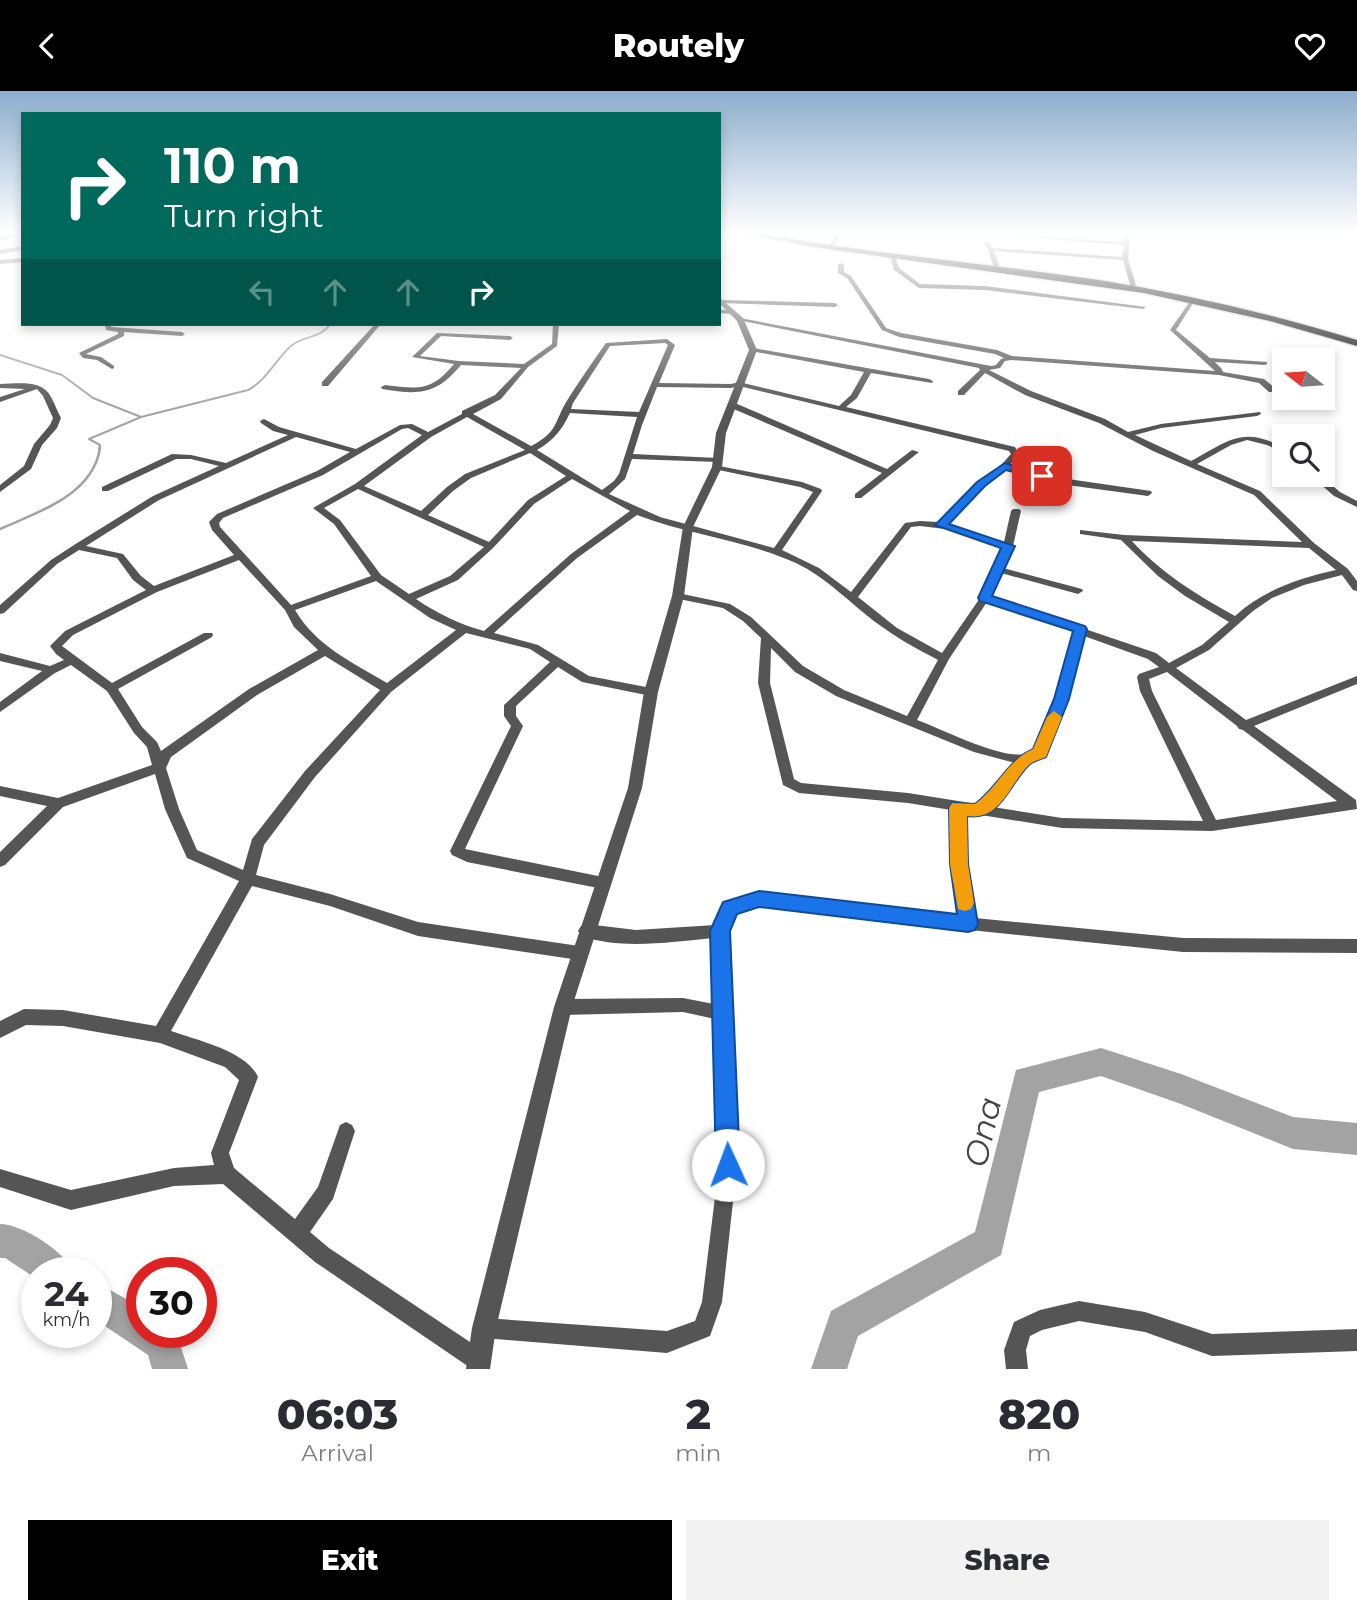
<!DOCTYPE html>
<html lang="en">
<head>
<meta charset="utf-8">
<style>
  :root { --surface:#fff; --page:#f2f2f3; --text:#2b2b33; --muted:#7c7c81; --accent:#000 }
  body { margin:0; font-family:Montserrat,sans-serif; background:var(--page); color:var(--text); height:100vh; display:flex; flex-direction:column; font-size:26px; white-space:nowrap }
  * { box-sizing:border-box; margin:0 }
  p { font-size:23px; color:var(--muted) }
  .icon { flex:none; width:38px; height:38px; fill:none; stroke:currentColor; stroke-width:2; stroke-linecap:round; stroke-linejoin:round }
  .map { position:relative; height:1278px; overflow:hidden }
  .drawer { display:flex; flex-direction:column; background:var(--surface); flex:1 }
  .drawer>* { flex:none }
  .banner { position:absolute; left:21px; top:21px; width:700px; height:214px; border-radius:0px; box-shadow:0 4px 10px #0003; background:#00695c; color:#fff; overflow:hidden }
  .needle { width:46px; rotate:287deg }
  .buttons { position:absolute; left:1272px; top:256px; display:grid; gap:14px }
  .buttons a { display:grid; place-items:center; width:63px; height:63px; border-radius:0px; background:var(--surface); box-shadow:0 4px 10px #0003; font-size:35px }
  .speed { position:absolute; left:21px; top:1166px; display:flex; gap:14px; font-size:35px; font-weight:700; text-align:center }
  .speed>* { display:grid; place-content:center; width:91px; height:91px; border-radius:50%; background:var(--surface); box-shadow:0 4px 10px #0003; line-height:1 }
  .speed small { font-size:18px; font-weight:400 }
  .speed .limit { border:10px solid #d22; background:#fff; color:#111 }
  .pin { position:absolute; display:grid; place-items:center; width:60px; height:60px; color:#fff; margin:-30px; border-radius:14px; box-shadow:0 4px 10px #0006 }
  .me { position:absolute; width:77px; margin:-38px; rotate:358deg; stroke-linejoin:round; filter:drop-shadow(0 0 5px #0008) }
  .turn { display:flex; align-items:center; gap:24px; height:147px; padding:0 28px; font-size:32px }
  .turn .icon { width:91px; height:91px; stroke-width:2.5 }
  .turn b { display:block; font-size:49px; line-height:60px }
  .lanes { display:flex; align-items:center; height:66px; padding:0 28px; background:#0003; justify-content:center; gap:35px; direction:ltr }
  .lanes .off { opacity:.35 }
  .eta { display:flex; justify-content:space-evenly; align-items:center; height:119px; text-align:center }
  .eta b { font-size:42px; font-weight:800; line-height:49px }
  .cta { display:flex; gap:14px; margin-top:auto; padding:14px 28px }
  .cta a { flex:1; height:80px; border-radius:0px; background:var(--accent); color:#fff; font-size:28px; font-weight:800; line-height:80px; text-align:center }
  .cta a+a { background:var(--page); color:var(--text) }
  header { display:flex; justify-content:space-between; align-items:center; height:91px; padding:0 28px; background:var(--accent); color:#fff; font-size:32px; font-weight:800 }
  .map>svg:first-child { display:block }
  .lines { fill:none; stroke-linecap:round; stroke-linejoin:round }
  .stream-far1 { stroke:#a3a3a3; stroke-width:2 }
  .stream { stroke:#a3a3a3; stroke-width:2.5 }
  .river { fill:#a3a3a3; fill-rule:evenodd }
  .trunk-casing { stroke:#dbdbdb; stroke-width:3 }
  .minor { fill:#555; fill-rule:evenodd }
  .tertiary { fill:#555; fill-rule:evenodd }
  .trunk { fill:#000; fill-rule:evenodd }
  .route { fill:#1a73e8; stroke:#114b97; stroke-width:2 }
  .slow { fill:#f59e0b }
  .labels { text-anchor:middle; stroke-width:7; stroke-linejoin:round; paint-order:stroke }
  .near-water-label { font-size:32px; font-style:italic; fill:#444; stroke:#fff }
</style>
</head>
<body>
<header><svg class="icon" aria-label="back" viewBox="0 0 24 24"><path d="M15 5l-7 7 7 7"/></svg>Routely<svg class="icon" aria-label="heart" viewBox="0 0 24 24"><path d="M12 20l-8-8c-3-5 5-10 8-4 3-6 11-1 8 4z"/></svg></header>
<div class="map">
<svg width="1357" height="1278" viewBox="0 0 1357 1278">
  <rect width="100%" height="100%" fill="#fff"/>
  <g class="lines">
    <!-- stream-far1 -->
    <path class="stream-far1" d="M0,264L62,284L93,307L141,326
      M99,358L100,354L89,348L141,326L248,299C268,288 275,269 291,255C303,244 321,248 330,233"/>
    <!-- stream -->
    <path class="stream" d="M0,438C38,421 93,404 100,357"/>
    <!-- river -->
    <path class="river" d="M1101,957L1181,983L1293,1026L1357,1032V1064L1293,1058L1181,1013L1101,985L1039,1001L1001,1164L858,1245L847,1278H811L831,1220L975,1141L1016,979Z
      M0,1133C22,1133 66,1161 73,1181H37V1188L5,1167H0Z
      M96,1191L142,1217V1241H176L188,1278H152L148,1264L96,1229Z"/>
    <defs>
      <path id="trunk" d="M742,142H758C871,163 986,172 1099,189C1186,203 1272,223 1357,249V255L1270,230L1144,202L813,156Z"/>
    </defs>
    <!-- trunk casing -->
    <use href="#trunk" class="trunk-casing"/>
    <!-- minor -->
    <path class="minor" d="M18,142H23V144L0,150V146Z
      M833,142H837L839,148L832,157L829,155L833,148Z
      M979,142L1124,151V147L1121,142H1126L1130,147L1128,168L1136,194L1133,196L1130,194L1123,169L994,160L999,174L996,176L993,174L988,158L983,152L988,151L993,157L1122,166L1124,154Z
      M23,155V159L0,163V159Z
      M890,164L895,165L899,177L920,193L985,195L1146,216L1143,218L985,199L919,197L894,179Z
      M23,167V171L0,173V169Z
      M841,172L844,174V181L851,185L886,237L901,242L997,259L1012,265L1215,280L1170,239L1191,209H1195L1176,239L1210,267L1267,271V273L1265,274L1215,271L1221,277L1223,281L1264,288L1275,297V301H1269L1259,292L1219,284L1011,269L1005,270L1000,277L989,279L1031,300L1105,328L1128,341L1161,333L1260,321L1261,323L1257,325L1161,337L1135,344L1191,370C1228,350 1243,334 1284,357V362L1267,354L1247,349L1231,354L1197,373L1260,400L1314,452L1348,478L1357,490V500L1353,499L1342,484L1304,494L1272,507L1253,520L1209,559L1176,577L1246,629L1357,585V593L1254,635L1356,709L1357,718L1212,740L1062,737L981,724L978,725L965,721L966,773L975,827L1183,847L1357,848V862L1183,861L836,825L759,814L735,822L728,840L737,1074L722,1211L710,1245L667,1262L484,1247L477,1244L474,1237L477,1230L484,1227L667,1240L695,1230L702,1211L719,1074L715,928L683,921L563,924L557,921L555,916L557,911L563,908L683,907L714,913L713,847C670,851 622,859 581,845L578,840L581,835L586,833L636,839L715,834L725,813L759,802L836,813L959,825L952,773L951,719L908,712L799,702L783,694L758,592L761,547L743,530L723,517L674,507L673,505L678,502L730,513L751,526L803,575L844,599L907,625L938,569C917,558 897,547 878,533C851,513 827,487 796,472C745,449 689,444 637,424L577,467L494,542L538,554L589,585L651,597L657,601L651,605L582,591L558,576L516,615V625L523,635L465,758L603,786L608,788L610,792L608,796L603,798L467,771L452,764L450,760L511,635L504,625V614L550,571L530,558L466,542L391,601L315,686L264,754L256,784L330,803L418,831L579,855L584,857L587,862L584,867L579,869L418,845L330,815L252,795L171,940C196,949 247,960 258,986L229,1062L234,1077L295,1128L318,1096L340,1034L346,1031L352,1034L355,1040L333,1108L310,1141L329,1157L488,1263L491,1271L488,1278H472L315,1171L223,1093L174,1095L71,1119L0,1096V1078L71,1099L174,1077L214,1074L211,1062L239,989L225,976L160,952L63,935L26,934L0,947V930L24,918L63,919L156,935L239,790L187,767L165,718L155,683L63,716L5,774L0,776V761L47,715L0,705V695L58,707L152,674L147,656L134,642L107,600L71,574L55,582L0,621V611L42,580L0,570V562L50,575L64,569L56,563L50,555L65,540L146,499L133,489L117,467L79,459L57,473L4,522L0,523V514L51,469L74,454L153,405L219,375L191,368H176L108,400H102V396L172,363L191,364L226,372L288,344L273,340L261,332L260,330L264,328L279,336L356,358L400,334L412,333L428,341L462,323V320L495,304L521,277L461,274C436,304 419,304 382,298L381,296L385,294C418,298 431,301 454,273L412,266L437,242L510,245L513,247L510,249L441,245L420,265L459,270L524,273L552,253L553,233H559L557,255L528,276L501,308L473,323L531,355C559,341 554,330 568,308C580,289 593,270 606,252L667,248L675,254L659,292L731,293L739,291L839,315L851,304L864,281L751,260L750,259L753,257L929,288L933,290L932,292L871,282L857,307L846,316L1015,356L1019,363L1010,374L1061,387L1151,400L1152,402L1148,405L1060,393L1006,378L984,395L947,433L1004,451L1011,420L1013,418H1019L1021,420L1013,455L1003,477L1082,498L1083,500L1078,503L1001,482L991,506L1077,535L1084,536L1085,538L1156,562L1169,572L1202,554L1229,531L1185,505L1158,485L1121,449L1080,443V439L1124,444L1302,451L1254,404L1153,360L1099,332L1025,304L985,282L964,304H958V300L980,279L979,277L737,229L740,227L991,275L996,274L1001,268L1004,267L995,263L899,246L882,239L847,187L838,182V174ZM665,252L668,254L639,321L571,318L573,312L610,255ZM739,295L1009,360L1011,363L1002,373L978,391L938,431L920,430L905,432L851,501L819,477L782,459L822,400L821,398L802,391L714,374V378L800,396L813,401L774,457L660,426L609,403L625,388L632,368L718,371L722,369L718,367L633,363L642,334L657,296L731,297ZM570,322L637,326L619,383L614,390L602,399L537,359C553,350 562,339 570,322ZM467,326L525,359L465,383L447,396L421,420L364,395L431,346ZM408,337L422,344L355,393L313,417L334,433L371,485L291,514L220,436L219,432L223,427L323,384L402,338ZM296,346L350,361L317,380L217,423L209,431L212,439L234,464L154,495L141,485L123,463L86,455L159,409ZM530,362L566,385L528,409L489,451L428,424L453,400L471,387ZM572,388L630,420L571,463L484,540C459,533 438,523 416,508L458,489L493,457L534,413ZM358,398L484,456L450,485L409,503L381,484L340,429L324,417ZM920,435L945,438L1003,456L980,507L942,562L897,537L858,506L911,436ZM1132,450L1309,457L1336,479C1299,487 1264,499 1235,525C1197,504 1161,482 1132,450ZM239,469L285,519L294,536L318,559L249,598L161,660L157,651L142,636L118,598L212,546L213,544L212,542H204L112,592L62,555L73,544L157,501ZM376,490L430,527L456,539L387,592C353,572 315,554 295,519ZM987,511L1074,541L1056,608L1035,659C1031,660 1028,663 1024,663C1000,668 942,638 917,629L949,568ZM1084,545L1148,568L1159,576L1139,583L1137,586L1140,600L1203,730L1062,727L993,716C1007,705 1015,688 1027,674C1032,669 1041,668 1046,662L1068,608ZM771,557L795,581L836,605L974,661L1015,672L990,703L977,713L908,702L801,692L794,688L770,592ZM325,565L380,599L305,680L252,748L243,779L197,759L179,718L166,677L171,666L257,604ZM1167,581L1237,635L1239,638L1243,639L1337,710L1216,729L1152,600L1149,588Z
      M722,209L835,212L838,214L835,216L720,212Z
      M719,218L735,221L732,223L719,222Z
      M105,233H111V236L182,241L185,243L182,245L124,241V245L86,263L101,266L114,275V277L112,278L97,269L83,267L79,262L118,243V241L106,239Z
      M236,233H243L240,235Z
      M375,233H381L328,295H322V291Z
      M0,293C18,293 42,288 51,306C55,313 57,320 61,327L57,337L42,354L31,378L0,401V394L24,375L34,353L50,334L53,327L43,305L37,298L0,311V306L25,298L0,297Z
      M729,312H735L887,378L912,359L919,361L861,407H855V403L882,382L729,316Z
      M1309,383H1319L1340,401L1357,410V416L1334,405Z
      M1079,1210L1145,1221L1212,1243L1357,1238V1260L1212,1265L1145,1241L1079,1230L1042,1239L1030,1245L1026,1259L1028,1278H1006L1004,1259L1014,1231L1040,1219Z"/>
    <!-- tertiary -->
    <path class="tertiary" d="M719,206L743,227L757,259L726,342L722,376L693,436L684,505L658,601L642,697L572,916L496,1237L490,1278H466L472,1237L554,916L628,697L644,601L672,505L683,436L712,376L716,342L749,259L737,230L719,212Z"/>
    <!-- trunk -->
    <use href="#trunk" class="trunk"/>
  </g>
  <!-- sky -->
  <linearGradient id="sky" x2="0" y2="1"><stop stop-color="#8cadcc"/><stop offset="0.44" stop-color="#fff"/><stop offset="1" stop-color="#fff" stop-opacity="0"/></linearGradient>
  <rect width="1357" height="321" fill="url(#sky)"/>
  <!-- route -->
  <path class="route" d="M1005,372L1047,385L1042,389L1006,379L985,395L949,433L1015,455L992,505L1085,535L1087,538L1069,608L1046,666C1041,668 1034,670 1030,673C1009,692 1002,730 967,725L968,773L978,833L975,839L968,841L759,816L737,823L730,840L740,1074L737,1082L728,1086L720,1082L716,1074L710,840L723,811L759,800L957,823L950,773L949,717L952,712L975,713C997,697 1008,669 1033,658L1054,608L1073,540L980,510L978,507L1001,457L935,434L977,391Z"/>
  <!-- slow -->
  <path class="slow" d="M1054,620L1062,626L1046,666C1041,668 1034,670 1030,673C1009,692 1002,730 967,725L968,773L974,812L971,818L965,820L958,818L950,773L949,717L952,712L975,713C997,697 1008,669 1033,658L1047,626Z"/>
  <g class="labels">
    <!-- near-water labels -->
    <g class="near-water-label">
      <text transform="translate(983 1041) rotate(-77)" y="11">Ona</text>
    </g>
  </g>
</svg>
<div class="buttons">
<a><svg class="needle" viewBox="-14 -14 28 28"><path d="M0-13l5 13h-10z" fill="#e53935"/><path d="M0 13l5-13h-10z" fill="#7c7c81"/></svg></a>
<a><svg class="icon" aria-label="search" viewBox="0 0 24 24"><circle cx="10" cy="10" r="6"/><path d="M15 15l6 6"/></svg></a>
</div>
<div class="speed"><div>24<small>km/h</small></div><div class="limit">30</div></div>
<div class="pin" style="left:1042px;top:385px;background:#d93025"><svg class="icon" aria-label="arrive" viewBox="0 0 24 24"><path d="M6 21V4h12l-3 4 3 4H6"/></svg></div>
<svg class="me" style="left:728px;top:1074px" viewBox="-20 -20 40 40"><circle r="19" fill="#fff"/><path d="M0-13L10 11 0 6-10 11z" fill="#1a73e8"/></svg>
<div class="banner">
<div class="turn"><svg class="icon" aria-label="right" viewBox="0 0 24 24"><path d="M7 20v-9h11M14 6l5 5-5 5"/></svg><div><b>110 m</b>Turn right</div></div>
<div class="lanes"><svg class="icon off" aria-label="left" viewBox="0 0 24 24"><path d="M17 20v-9H6M10 6l-5 5 5 5"/></svg><svg class="icon off" aria-label="ahead" viewBox="0 0 24 24"><path d="M12 20V5M6 11l6-6 6 6"/></svg><svg class="icon off" aria-label="ahead" viewBox="0 0 24 24"><path d="M12 20V5M6 11l6-6 6 6"/></svg><svg class="icon" aria-label="right" viewBox="0 0 24 24"><path d="M7 20v-9h11M14 6l5 5-5 5"/></svg></div>
</div>
</div>
<section class="drawer">
<div class="eta">
<div><b>06:03</b><p>Arrival</p></div>
<div><b>2</b><p>min</p></div>
<div><b>820</b><p>m</p></div>
</div>
<div class="cta"><a>Exit</a><a>Share</a></div>
</section>
</body>
</html>
